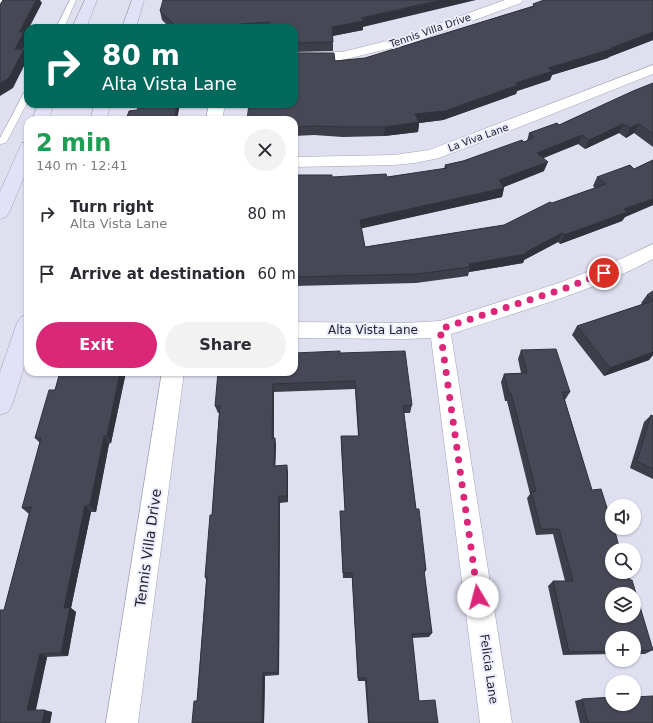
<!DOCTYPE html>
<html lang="en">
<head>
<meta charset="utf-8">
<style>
  :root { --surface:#fff; --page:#f2f2f3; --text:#2b2b33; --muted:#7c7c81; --accent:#db2777 }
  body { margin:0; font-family:"DejaVu Sans",sans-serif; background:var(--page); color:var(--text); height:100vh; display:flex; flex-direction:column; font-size:15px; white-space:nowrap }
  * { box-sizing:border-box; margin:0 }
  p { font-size:13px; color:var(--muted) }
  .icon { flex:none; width:22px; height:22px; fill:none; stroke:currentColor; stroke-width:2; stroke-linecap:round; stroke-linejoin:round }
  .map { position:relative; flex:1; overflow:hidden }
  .drawer { position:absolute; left:24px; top:116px; width:274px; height:260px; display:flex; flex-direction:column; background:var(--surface); border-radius:12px; box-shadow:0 1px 3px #0004 }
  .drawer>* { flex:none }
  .banner { position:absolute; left:24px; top:24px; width:274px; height:84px; border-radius:12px; box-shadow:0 1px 3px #0004; background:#00695c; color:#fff; overflow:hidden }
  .fabs { position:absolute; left:605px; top:499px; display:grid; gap:8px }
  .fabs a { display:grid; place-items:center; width:36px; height:36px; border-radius:50%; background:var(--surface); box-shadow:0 1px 3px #0004; font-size:20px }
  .pin { position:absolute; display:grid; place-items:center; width:34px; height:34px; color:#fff; margin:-17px; border:2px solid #fff; border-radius:50%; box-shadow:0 1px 4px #0007 }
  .me { position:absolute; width:44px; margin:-22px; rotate:352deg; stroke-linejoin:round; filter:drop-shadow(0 0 3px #0008) }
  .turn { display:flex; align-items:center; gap:14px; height:84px; padding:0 12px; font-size:18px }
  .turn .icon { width:52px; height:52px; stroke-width:2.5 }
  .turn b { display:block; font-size:28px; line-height:34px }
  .round { display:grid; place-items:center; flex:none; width:42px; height:42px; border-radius:21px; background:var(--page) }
  .summary { display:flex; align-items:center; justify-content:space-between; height:68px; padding:0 12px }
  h1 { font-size:24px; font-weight:800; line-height:30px; color:#1e9e55 }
  .action { display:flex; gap:8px; margin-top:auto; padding:8px 12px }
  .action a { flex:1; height:46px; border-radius:24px; background:var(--accent); color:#fff; font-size:16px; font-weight:800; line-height:46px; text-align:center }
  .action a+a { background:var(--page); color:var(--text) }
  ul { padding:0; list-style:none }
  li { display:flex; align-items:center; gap:12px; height:60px; padding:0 12px }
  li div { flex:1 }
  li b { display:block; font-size:15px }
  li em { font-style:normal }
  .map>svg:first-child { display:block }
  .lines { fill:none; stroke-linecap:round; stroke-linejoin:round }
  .lane-casing { stroke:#a2a3b3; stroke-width:1 }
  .street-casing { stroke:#a2a3b3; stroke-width:1 }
  .secondary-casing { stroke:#a2a3b3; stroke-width:1 }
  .lane { fill:#fff; fill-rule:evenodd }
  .street { fill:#fff; fill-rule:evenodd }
  .secondary { fill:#e1e1f8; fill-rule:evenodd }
  .wall { fill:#3d3e4a }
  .shaded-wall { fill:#32323c }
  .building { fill:#474856; stroke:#32323c; fill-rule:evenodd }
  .route { stroke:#db2777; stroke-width:7; stroke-dasharray:0 12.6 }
  .labels { text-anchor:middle; stroke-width:4; stroke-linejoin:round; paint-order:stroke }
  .far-street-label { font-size:10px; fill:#232329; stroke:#ebedfe }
  .street-label { font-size:12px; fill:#232329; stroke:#ebedfe }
  .near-street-label { font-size:14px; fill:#232329; stroke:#ebedfe }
</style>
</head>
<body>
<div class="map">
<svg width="653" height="723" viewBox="0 0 653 723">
  <rect width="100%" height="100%" fill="#dee0f0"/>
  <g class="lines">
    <defs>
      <path id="lane" d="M0,0H16L13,2H0Z
        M70,0H76L64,28H56Z
        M25,91H28V101L7,141L6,143L0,144V138Z"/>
      <path id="street" d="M505,0H523L521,3L409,44L342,60L294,61V53L342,52L399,38Z
        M653,65V74L484,141L439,158L415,163L394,165L294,167V157L394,155L429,150Z
        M209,104H225L222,120H206Z
        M653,244V259C590,293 519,311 451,334L512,723H480L431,338L405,339L294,338V322L405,323L440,321L559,283L623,258Z
        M162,372H184L138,723H106Z"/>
      <path id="secondary" d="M85,0H97L86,28H72Z
        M132,0H144L136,28H122Z
        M38,104H54L48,120H32Z
        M95,104H111L106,120H90Z
        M28,142V167L9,213L6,217L0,219V192L20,147L22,143Z
        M28,315V355L12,405L8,412L0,415V372L17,323L21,317Z"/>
    </defs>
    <!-- lane casing -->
    <use href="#lane" class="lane-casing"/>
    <!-- street casing -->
    <use href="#street" class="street-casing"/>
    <!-- secondary casing -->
    <use href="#secondary" class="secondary-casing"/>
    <!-- lane -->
    <use href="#lane" class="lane"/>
    <!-- street -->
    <use href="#street" class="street"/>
    <!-- secondary -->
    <use href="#secondary" class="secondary"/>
  </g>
  <!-- wall -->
  <path class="wall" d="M653,0V40L609,57L608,58L552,75L550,80L517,91L516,94L443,120L419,123L418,132L384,136L343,137L314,135L294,136V120L335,61L365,58L533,6V4Z
    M160,11L363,27V30L333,36V51L294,52V28H170L162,20Z
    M653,83V147L634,133L626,138L619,133L585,149L578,144L543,158L544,171L504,187L502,197L361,228L365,247L504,225L552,203L595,188L593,186L597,177L634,169L653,160V205L625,217L622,221L560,244L558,242L524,260L523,263L469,272L468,276L416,283L294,286V175L332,177H387L444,169L445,165L463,161L524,142L527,141L529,133L559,125Z
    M653,291V355L649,360L604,376L572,335L577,326L642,304L641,303L647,295Z
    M521,350L570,392L565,400L592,490L620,550L653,650L645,654H634V638H612V654L563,655L548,586L553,581H565L553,534L536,535L527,498L530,494L507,401H505L501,382L504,374L521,373L518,359Z
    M340,353L412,405L410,413H404L416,509L426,570L424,574L432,633L429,637L412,638L419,701L438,723H368L365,681H358L352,578H343L340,518V511H345L341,443V436H358L355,389L274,392V438H275L276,446L275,466L288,472V502L280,503L279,675L265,676L264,723H192L197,701L206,580L205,577L212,515L219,413H218L215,406Z
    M60,372H126L111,443L109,444L96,512H91L71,608L76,612L68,656L47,657L36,710L52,712L50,723H0L4,610L29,514L22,508L40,443L35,438L55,390Z
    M651,415L653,416V479L630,468L644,422Z
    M582,699L653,723H580L575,701Z"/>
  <!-- shaded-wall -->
  <path class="shaded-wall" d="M36,0H40L42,3L29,28H28V31L25,36L27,41L19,58L15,49L19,32Z
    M440,0H476L363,27V30L332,36V27L361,18Z
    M218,26L219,28H210Z
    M653,32V40L609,57L608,58L552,75L550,80L517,91L516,94L443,120L419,123L418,132L384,136L385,127L415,114L516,83L548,68L611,48Z
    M24,49L28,58L13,88L0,96V84Z
    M177,104H180L177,120H174Z
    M623,124L619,133L585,149L589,140Z
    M639,124L634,133L626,138L630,128Z
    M582,135L578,144L534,162L537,153Z
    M548,162L544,171L496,190L499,180Z
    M504,188L502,197L359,229L360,220Z
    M653,199V205L625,217L622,221L560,244L564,235L624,209Z
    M562,233L558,242L524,260L523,263L469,272L470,267L469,264L526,252Z
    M653,347V355L649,360L604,376L610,368Z
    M120,372H126L111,443L107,436Z
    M273,384L274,392L273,446L272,438Z
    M104,436L109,444L96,512L90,505Z
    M275,438L276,446L275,473L274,466Z
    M287,465L288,472V502L287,496Z
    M279,496L280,503L279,675L278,672Z
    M85,506L91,512L71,608L76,612L68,656L61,653L64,608Z
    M40,654L47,657L35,712L27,710Z
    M263,673L265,676L264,723H262Z
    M45,710L52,712L50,723H42Z"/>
  <!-- building -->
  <path class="building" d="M3,0H36L19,32H24L15,49H24L9,78L0,84V5Z
    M163,0H440L361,18L364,21L332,27L333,42L294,43V28H268L269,22L218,26L210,28H178L160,11Z
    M544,0H653V32L611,48L612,49L548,68L553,71L516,83L518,85L445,111L415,114L419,122L385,127H343L314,126L294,127V120H247L249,104H294V53H334L335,61L365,58L534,6L533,4Z
    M653,83V134L639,124L630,128L623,124L589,140L582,135L537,153L548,162L499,180L504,188L360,220L365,247L504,225L550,202L552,203L606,184L597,177L630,165L634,169L653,160V199L624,209L627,212L564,235L562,233L526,252V254L469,264L470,267L418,274L294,277V175H332V177L386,174L387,177L447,168L445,165L463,161L522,140L524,142L534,137L529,133L557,123L559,125L633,91Z
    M139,104H177L174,120H126L129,111L137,110Z
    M653,291V300L647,295Z
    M653,301V347L652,348H653V352L610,368L577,326Z
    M556,349L570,392H562L592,490L601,489L612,523V528H614L620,550H612V572H627L630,580H632L653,650L634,651V638H612V651L569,652L553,581H573L559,529H541L531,492L536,491L511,393L509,394L504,374L527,373L521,350ZM612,594H634V616H612Z
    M340,351V353L405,351L412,405L403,406L416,509H419L426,570H424L432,633L412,634L419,701L435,700L438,723H369L366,678H358L352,573H343L340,511H345L341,436H359L355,381L273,384L272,438H275L274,466L287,465V496H279L278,672L263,673L262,723H192L194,701H197L207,577H205L210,515H212L220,406H215L218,372H294V353Z
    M60,372H120L107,436H104L90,505L85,506L64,608L70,607L61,653L40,654L27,710H45L42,723H0V610H4L31,507L22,508L41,438H35L49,390H55Z
    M651,415L653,416V469L637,461Z
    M653,696V723H588L582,699L612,697V704H634V697Z"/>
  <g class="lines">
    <!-- route -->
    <path class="route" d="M478,597L440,329L566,288L604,273"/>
  </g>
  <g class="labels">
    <!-- far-street labels -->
    <g class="far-street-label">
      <text transform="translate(430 30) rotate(-19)" y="4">Tennis Villa Drive</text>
      <text transform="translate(478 137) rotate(-20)" y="4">La Viva Lane</text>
    </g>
    <!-- street labels -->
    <g class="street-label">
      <text x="373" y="334">Alta Vista Lane</text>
      <text transform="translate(489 669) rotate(82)" y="4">Felicia Lane</text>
    </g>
    <!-- near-street labels -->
    <g class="near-street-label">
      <text transform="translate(148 548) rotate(-82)" y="5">Tennis Villa Drive</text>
    </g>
  </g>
</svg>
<div class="fabs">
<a><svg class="icon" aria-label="sound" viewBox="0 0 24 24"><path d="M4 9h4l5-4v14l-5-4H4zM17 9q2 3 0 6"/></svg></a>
<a><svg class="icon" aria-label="search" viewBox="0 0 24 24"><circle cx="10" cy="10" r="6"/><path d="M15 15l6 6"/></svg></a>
<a><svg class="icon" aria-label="layers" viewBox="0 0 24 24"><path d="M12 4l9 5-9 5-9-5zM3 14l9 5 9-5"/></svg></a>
<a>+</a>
<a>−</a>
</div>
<div class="pin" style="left:604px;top:273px;background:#d93025"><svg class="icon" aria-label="arrive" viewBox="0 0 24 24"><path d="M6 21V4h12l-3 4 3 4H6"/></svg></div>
<svg class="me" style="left:478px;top:597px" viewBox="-20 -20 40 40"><circle r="19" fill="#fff"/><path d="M0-13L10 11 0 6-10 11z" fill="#db2777"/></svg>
<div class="banner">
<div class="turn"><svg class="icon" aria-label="right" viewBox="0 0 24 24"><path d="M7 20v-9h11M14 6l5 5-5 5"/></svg><div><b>80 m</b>Alta Vista Lane</div></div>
</div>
<section class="drawer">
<div class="summary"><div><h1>2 min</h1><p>140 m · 12:41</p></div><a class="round"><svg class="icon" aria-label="close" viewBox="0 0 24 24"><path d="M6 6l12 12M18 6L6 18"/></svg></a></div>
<ul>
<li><svg class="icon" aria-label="right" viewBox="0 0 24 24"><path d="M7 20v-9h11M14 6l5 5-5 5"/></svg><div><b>Turn right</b><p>Alta Vista Lane</p></div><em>80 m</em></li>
<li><svg class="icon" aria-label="arrive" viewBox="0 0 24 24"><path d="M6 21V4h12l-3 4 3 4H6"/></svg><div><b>Arrive at destination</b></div><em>60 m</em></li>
</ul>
<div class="action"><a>Exit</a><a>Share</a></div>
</section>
</div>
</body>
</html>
